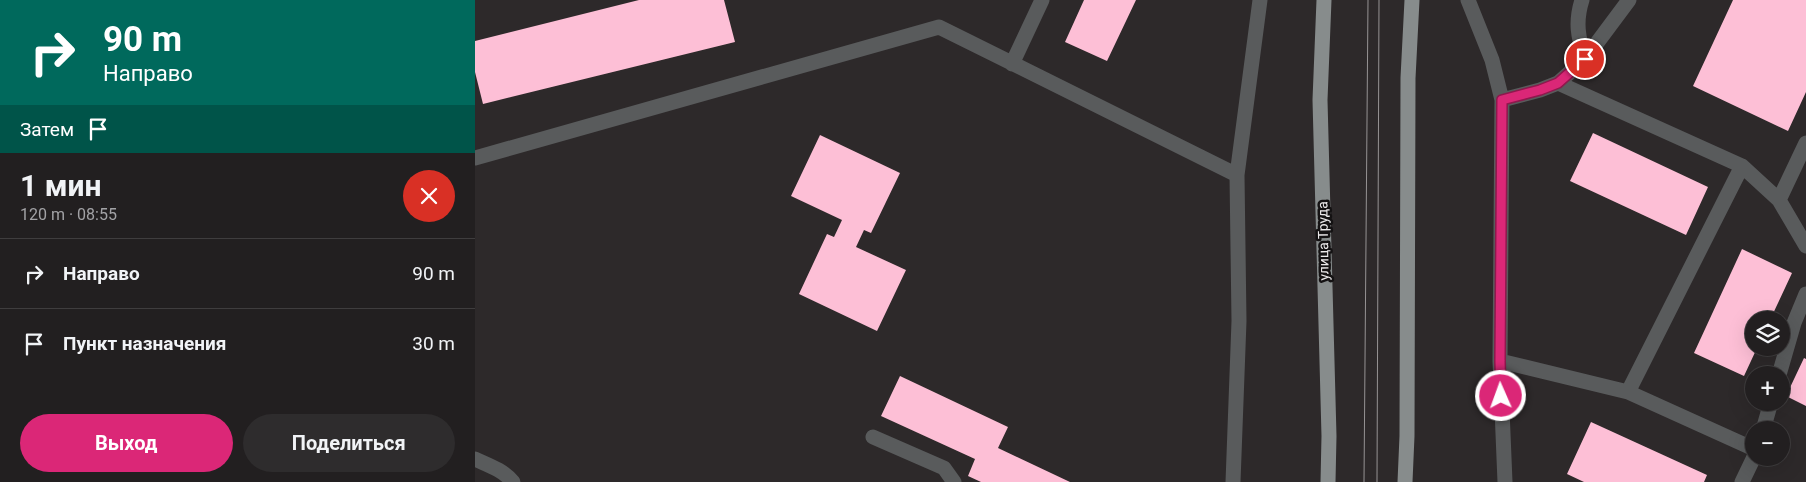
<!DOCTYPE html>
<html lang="ru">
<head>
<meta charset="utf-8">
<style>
  :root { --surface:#221f20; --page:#2e2c2d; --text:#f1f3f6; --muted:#a2a2a5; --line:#3f3d3e; --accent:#db2777 }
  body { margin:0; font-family:Roboto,sans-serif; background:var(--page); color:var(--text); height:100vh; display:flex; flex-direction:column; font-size:19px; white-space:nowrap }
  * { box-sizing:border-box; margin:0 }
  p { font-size:16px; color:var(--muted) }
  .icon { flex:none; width:28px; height:28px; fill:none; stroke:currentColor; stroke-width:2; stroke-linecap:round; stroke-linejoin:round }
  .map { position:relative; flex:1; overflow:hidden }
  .panel { display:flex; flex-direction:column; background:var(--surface); width:475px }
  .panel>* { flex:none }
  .top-card { background:#00695c; color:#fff; overflow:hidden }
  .tools { position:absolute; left:1270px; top:311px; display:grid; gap:10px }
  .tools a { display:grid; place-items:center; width:45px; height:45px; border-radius:50%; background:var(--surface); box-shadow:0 5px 20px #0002,0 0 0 1px var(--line); font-size:25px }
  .pin { position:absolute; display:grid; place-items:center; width:42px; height:42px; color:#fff; margin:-21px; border:2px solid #fff; border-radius:50%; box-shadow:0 1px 5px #0007 }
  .me { position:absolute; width:55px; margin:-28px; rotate:358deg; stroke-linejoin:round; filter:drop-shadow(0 0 4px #0008) }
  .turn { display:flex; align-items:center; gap:18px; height:105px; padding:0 20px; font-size:22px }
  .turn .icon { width:65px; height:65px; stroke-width:2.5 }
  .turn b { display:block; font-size:35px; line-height:42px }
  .then { display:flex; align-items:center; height:48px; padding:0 20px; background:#0003; gap:10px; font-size:19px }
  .round { display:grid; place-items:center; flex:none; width:52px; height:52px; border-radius:26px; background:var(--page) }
  .overview { display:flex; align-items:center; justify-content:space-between; height:85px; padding:0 20px }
  h1 { font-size:30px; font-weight:700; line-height:38px }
  .cta { display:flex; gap:10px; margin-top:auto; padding:10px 20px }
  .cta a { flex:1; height:58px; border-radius:30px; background:var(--accent); color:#fff; font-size:20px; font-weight:700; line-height:58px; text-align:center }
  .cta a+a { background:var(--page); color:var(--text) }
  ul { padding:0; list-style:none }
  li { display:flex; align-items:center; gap:15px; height:70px; padding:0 20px; border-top:1px solid var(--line) }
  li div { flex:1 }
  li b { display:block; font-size:19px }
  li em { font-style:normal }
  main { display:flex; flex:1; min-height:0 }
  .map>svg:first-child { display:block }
  .building { fill:#fdbfd6 }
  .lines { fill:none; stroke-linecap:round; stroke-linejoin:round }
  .minor { stroke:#595b5c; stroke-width:15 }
  .major { stroke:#878c8c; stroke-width:15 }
  .tram { stroke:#969394; stroke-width:1 }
  .route-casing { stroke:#8e194d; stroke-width:12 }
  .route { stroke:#db2777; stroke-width:9 }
  .labels { text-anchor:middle; stroke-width:5; stroke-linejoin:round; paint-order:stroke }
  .street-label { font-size:14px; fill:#eceaeb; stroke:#141213 }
</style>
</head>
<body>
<main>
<section class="panel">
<div class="top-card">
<div class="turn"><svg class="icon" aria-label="right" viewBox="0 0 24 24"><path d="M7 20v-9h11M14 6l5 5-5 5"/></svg><div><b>90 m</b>Направо</div></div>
<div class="then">Затем<svg class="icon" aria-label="arrive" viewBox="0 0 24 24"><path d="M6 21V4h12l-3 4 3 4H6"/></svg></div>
</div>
<div class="overview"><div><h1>1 мин</h1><p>120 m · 08:55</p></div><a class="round" style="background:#d93025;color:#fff"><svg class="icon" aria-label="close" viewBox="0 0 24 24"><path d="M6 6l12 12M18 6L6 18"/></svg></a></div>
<ul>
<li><svg class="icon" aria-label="right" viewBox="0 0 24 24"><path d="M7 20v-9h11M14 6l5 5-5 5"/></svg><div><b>Направо</b></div><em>90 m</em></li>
<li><svg class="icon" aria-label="arrive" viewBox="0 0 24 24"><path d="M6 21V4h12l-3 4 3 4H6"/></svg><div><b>Пункт назначения</b></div><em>30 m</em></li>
</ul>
<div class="cta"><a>Выход</a><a>Поделиться</a></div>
</section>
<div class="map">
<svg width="1331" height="482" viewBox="0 0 1331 482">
  <rect width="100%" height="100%" fill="#2d292a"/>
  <!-- building -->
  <path class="building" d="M164,0H249L260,42L8,104L0,72V41Z
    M609,0H661L632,61L590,42Z
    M1258,0H1331V92L1313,131L1218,86Z
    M1118,133L1233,187L1211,235L1095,181Z
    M345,135L425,173L396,233L389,230L381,247L431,270L402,331L324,294L352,234L359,237L367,220L316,196Z
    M1267,249L1317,273L1295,320H1279V348H1282L1269,376L1219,353Z
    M1329,358L1331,359V406L1311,396Z
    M425,376L533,427L523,448L595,482H506L493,476L500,459L406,416Z
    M1116,422L1232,475L1229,482H1109L1092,474Z"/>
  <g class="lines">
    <!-- minor -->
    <path class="minor" d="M993,0L1017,60L1027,100L1025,361L1030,482
      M1107,0C1100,22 1103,37 1110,59
      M1154,0L1110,59L1083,83L1267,166L1304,200L1331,143
      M537,64L567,0
      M1027,100L1065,90L1083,83
      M0,158L464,27L762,175
      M1304,200L1331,246
      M1025,361L1153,392L1279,449
      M1304,375L1319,323L1331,294
      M1153,392L1267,166
      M1288,430L1296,402
      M398,437L469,468L479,482
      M0,459C13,465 28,470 38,482
      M758,482L764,321L762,175L785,0
      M1267,482L1279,457"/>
    <!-- major -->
    <path class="major" d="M849,0L845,100L854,436L853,482
      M930,482L932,436L933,78L937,0"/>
    <!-- tram -->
    <path class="tram" d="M889,482L893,0
      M902,482L904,0"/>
  </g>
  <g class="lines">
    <defs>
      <path id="route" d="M1026,396L1025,361L1027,100L1065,90L1083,83L1110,59"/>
    </defs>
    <!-- route casing -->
    <use href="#route" class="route-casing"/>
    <!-- route -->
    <use href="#route" class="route"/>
  </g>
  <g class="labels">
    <!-- street labels -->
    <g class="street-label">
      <text transform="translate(848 241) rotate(-91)" y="5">улица Труда</text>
    </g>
  </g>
</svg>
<div class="tools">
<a><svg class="icon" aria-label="layers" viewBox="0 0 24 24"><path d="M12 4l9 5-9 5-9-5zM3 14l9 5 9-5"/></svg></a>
<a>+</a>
<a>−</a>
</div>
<div class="pin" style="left:1110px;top:59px;background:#d93025"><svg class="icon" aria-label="arrive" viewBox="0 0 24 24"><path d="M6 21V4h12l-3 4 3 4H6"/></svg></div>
<svg class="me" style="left:1026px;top:396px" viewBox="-20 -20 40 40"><circle r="17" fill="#db2777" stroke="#fff" stroke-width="3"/><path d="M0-11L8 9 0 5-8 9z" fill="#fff"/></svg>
</div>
</main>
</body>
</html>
